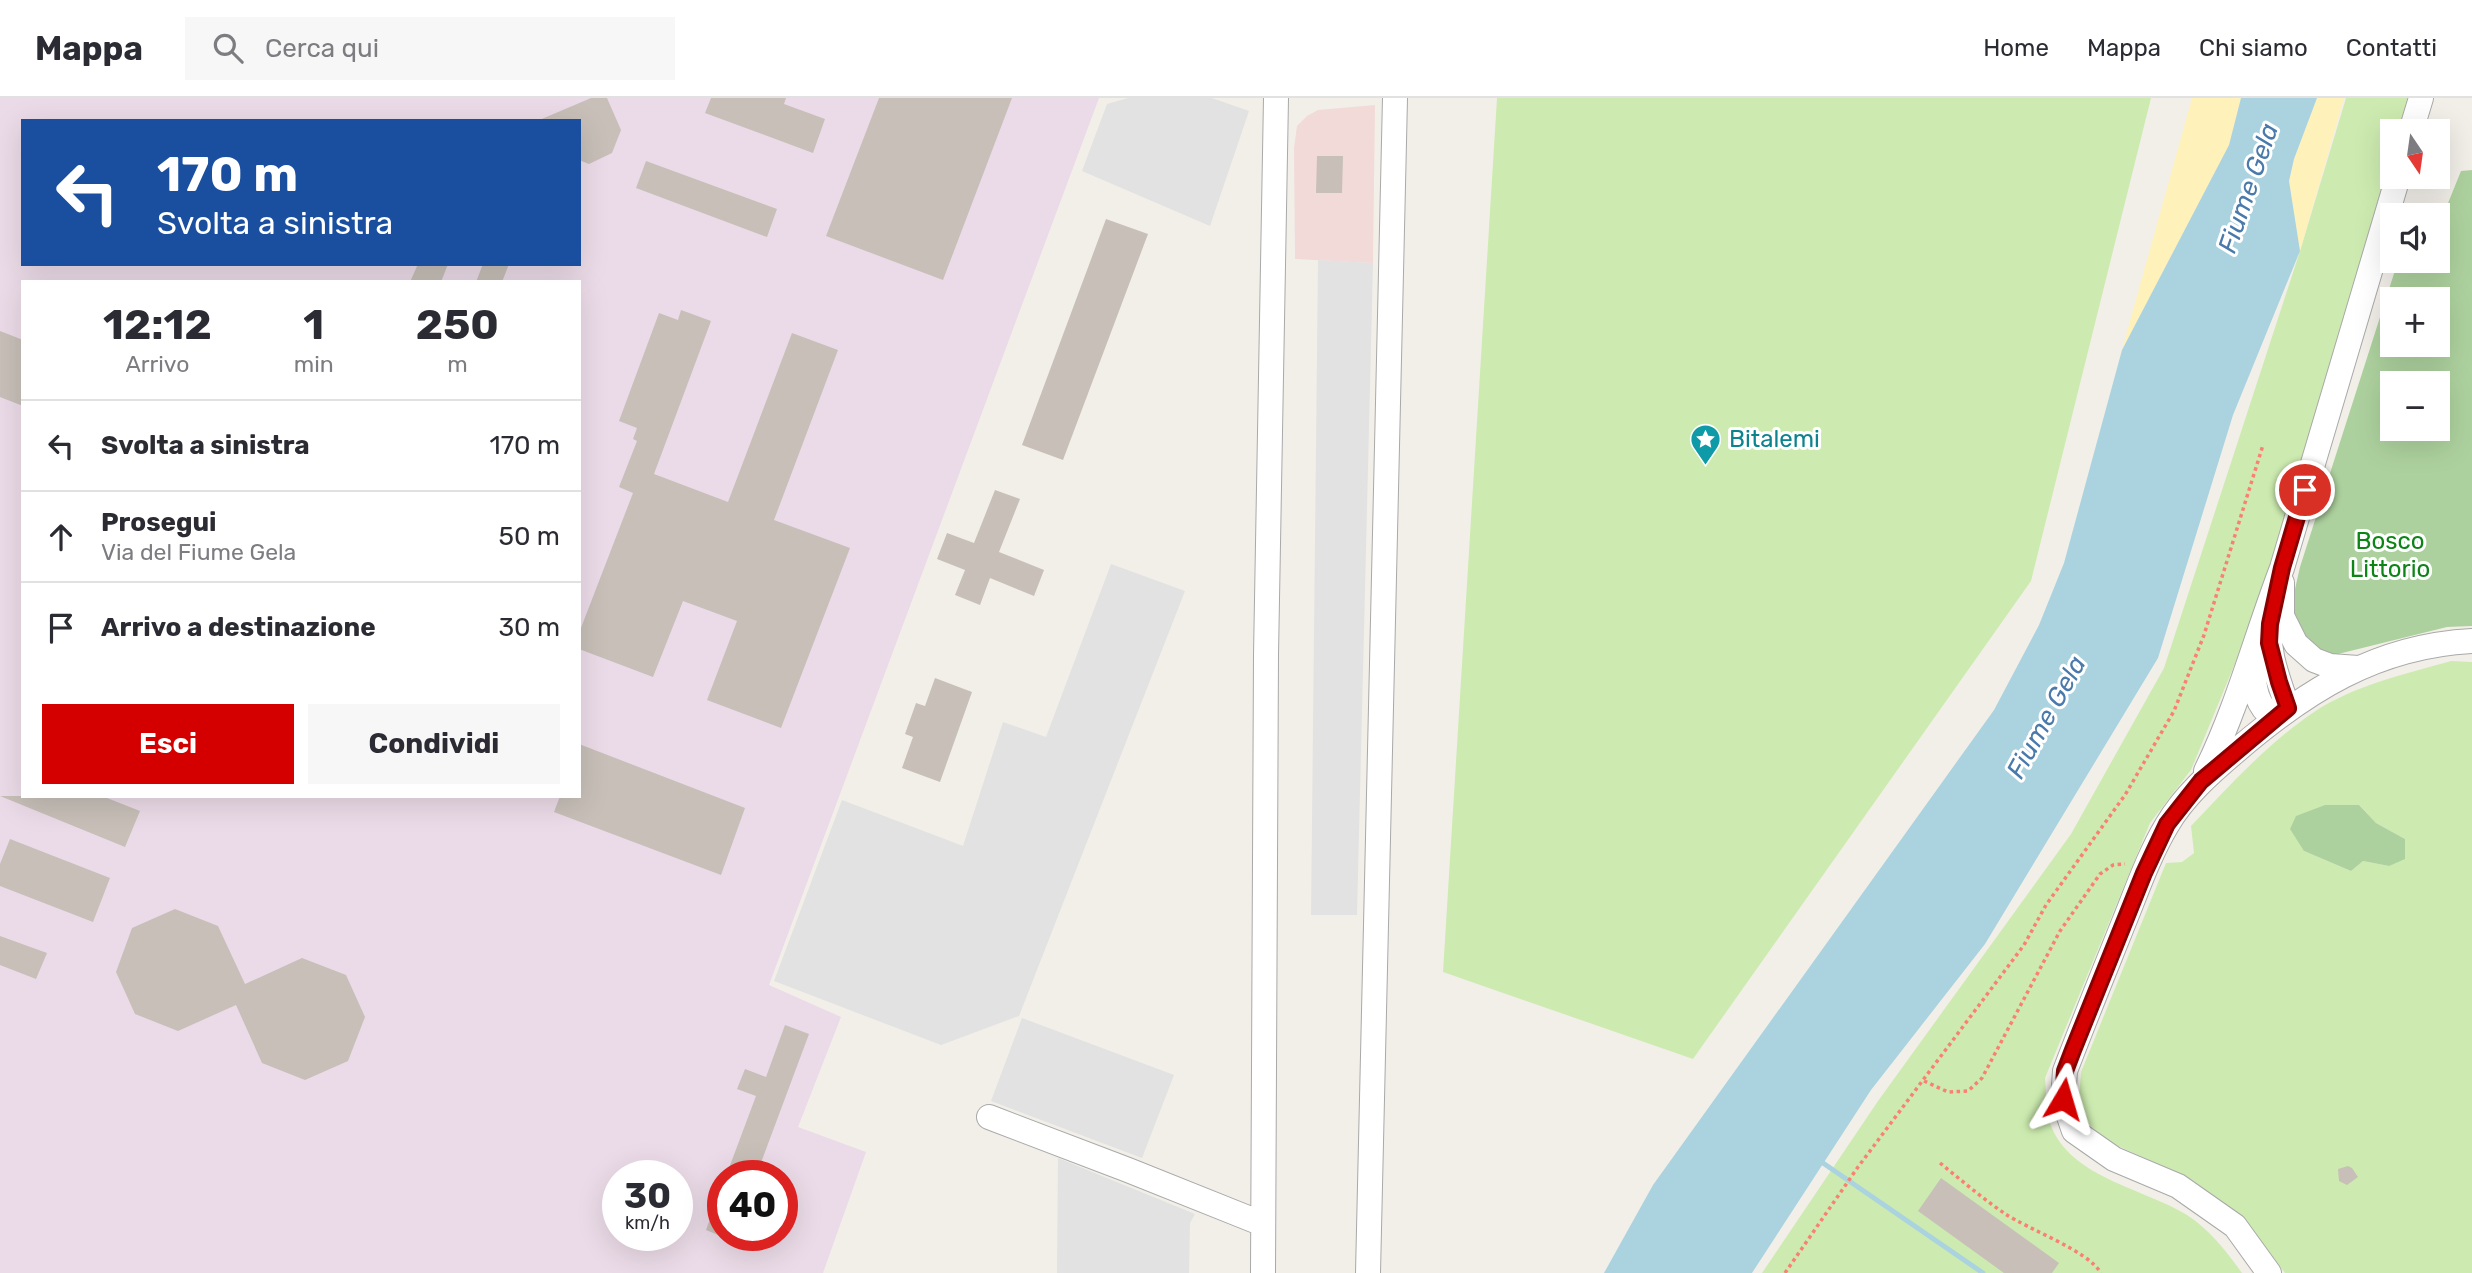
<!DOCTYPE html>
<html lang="it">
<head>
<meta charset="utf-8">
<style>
  :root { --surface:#fff; --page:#f7f7f7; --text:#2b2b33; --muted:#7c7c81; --line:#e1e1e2; --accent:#d40000 }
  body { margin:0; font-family:Rubik,sans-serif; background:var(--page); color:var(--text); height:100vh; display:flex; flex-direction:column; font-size:26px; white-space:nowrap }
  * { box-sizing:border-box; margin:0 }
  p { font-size:23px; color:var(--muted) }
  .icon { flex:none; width:38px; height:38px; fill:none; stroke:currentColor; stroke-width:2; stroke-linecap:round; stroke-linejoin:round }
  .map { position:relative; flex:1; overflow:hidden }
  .drawer { position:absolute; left:21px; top:182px; width:560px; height:518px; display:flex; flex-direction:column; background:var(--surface); border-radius:0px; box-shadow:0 7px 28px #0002 }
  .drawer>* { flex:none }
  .top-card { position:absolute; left:21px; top:21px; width:560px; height:147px; border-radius:0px; box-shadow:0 7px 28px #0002; background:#1a4fa0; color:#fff; overflow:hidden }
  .needle { width:46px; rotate:167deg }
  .fabs { position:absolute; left:2380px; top:21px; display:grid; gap:14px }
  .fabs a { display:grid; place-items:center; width:70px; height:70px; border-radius:0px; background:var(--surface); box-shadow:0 7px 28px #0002; font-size:35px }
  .speed { position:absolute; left:602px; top:1062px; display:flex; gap:14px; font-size:35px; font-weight:700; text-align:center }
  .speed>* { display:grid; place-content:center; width:91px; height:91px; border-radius:50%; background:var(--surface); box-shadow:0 7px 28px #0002; line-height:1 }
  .speed small { font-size:18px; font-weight:400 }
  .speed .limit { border:10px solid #d22; background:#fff; color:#111 }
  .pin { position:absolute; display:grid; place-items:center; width:60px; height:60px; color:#fff; margin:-30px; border:4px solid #fff; border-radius:50%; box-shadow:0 2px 7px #0007 }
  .me { position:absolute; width:77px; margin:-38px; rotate:7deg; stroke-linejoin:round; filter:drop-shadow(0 0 5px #0008) }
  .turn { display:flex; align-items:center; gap:24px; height:147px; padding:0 21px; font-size:32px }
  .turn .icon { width:91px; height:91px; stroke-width:2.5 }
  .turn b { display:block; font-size:49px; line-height:60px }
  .eta { display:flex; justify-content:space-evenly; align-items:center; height:119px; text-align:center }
  .eta b { font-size:42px; font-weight:700; line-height:49px }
  .primary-button { display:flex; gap:14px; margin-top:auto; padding:14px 21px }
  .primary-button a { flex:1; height:80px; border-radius:0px; background:var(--accent); color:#fff; font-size:28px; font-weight:700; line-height:80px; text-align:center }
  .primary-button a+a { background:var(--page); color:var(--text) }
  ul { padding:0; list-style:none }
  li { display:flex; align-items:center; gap:21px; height:91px; padding:0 21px; border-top:2px solid var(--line) }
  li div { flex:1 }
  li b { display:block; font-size:26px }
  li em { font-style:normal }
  header { display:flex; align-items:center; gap:42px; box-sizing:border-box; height:98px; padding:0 35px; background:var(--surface); border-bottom:2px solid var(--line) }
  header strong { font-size:33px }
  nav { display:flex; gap:38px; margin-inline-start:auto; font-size:24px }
  .search { width:490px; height:63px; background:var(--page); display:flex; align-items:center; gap:18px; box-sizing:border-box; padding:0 24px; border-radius:0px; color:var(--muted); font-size:26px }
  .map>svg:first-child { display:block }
  .commercial { fill:#f2dad9 }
  .industrial { fill:#ebdbe8; fill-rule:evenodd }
  .grass { fill:#cdebb0; fill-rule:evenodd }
  .forest { fill:#add19e; fill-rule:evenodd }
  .sand { fill:#fff1ba }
  .parking { fill:#e2e2e2 }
  .water { fill:#aad3df }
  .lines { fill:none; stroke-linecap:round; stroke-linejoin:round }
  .stream { stroke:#aad3df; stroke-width:5 }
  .building { fill:#c7bfb8 }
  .minor-casing { stroke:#a9a9a9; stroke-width:26 }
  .path { stroke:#fa8072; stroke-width:3.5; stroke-dasharray:3.5 3.5; stroke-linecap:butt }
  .minor { stroke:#fff; stroke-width:24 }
  .route-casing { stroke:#8a0000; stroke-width:18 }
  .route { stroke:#d40000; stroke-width:12 }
  .labels { text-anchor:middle; stroke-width:6; stroke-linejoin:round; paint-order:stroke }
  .culture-label { font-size:24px; fill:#0d838f; stroke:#fff; text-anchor:start }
  .park-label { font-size:24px; fill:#0c8416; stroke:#fff }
  .water-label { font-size:26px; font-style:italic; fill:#4a7aab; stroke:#fff }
</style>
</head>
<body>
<header>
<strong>Mappa</strong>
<div class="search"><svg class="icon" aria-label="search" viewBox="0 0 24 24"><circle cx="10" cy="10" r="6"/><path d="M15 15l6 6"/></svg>Cerca qui</div>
<nav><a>Home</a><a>Mappa</a><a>Chi siamo</a><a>Contatti</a></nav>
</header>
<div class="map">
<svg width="2472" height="1175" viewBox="0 0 2472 1175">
  <rect width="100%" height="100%" fill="#f2efe9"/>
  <!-- commercial -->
  <path class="commercial" d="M1375,7L1373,165L1295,161L1294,50L1297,28L1307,18L1318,12Z"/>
  <!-- industrial -->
  <path class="industrial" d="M0,0H1099L769,887L841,919L798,1029L866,1054L823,1175H0ZM23,23H579V166H23ZM23,184H579V698H23ZM618,1078H677V1138H618ZM723,1078H782V1138H723Z"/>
  <!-- grass -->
  <path class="grass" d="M1497,0H2151L2031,483L1693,961L1443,874Z
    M2346,0H2410L2400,33H2392V60L2255,517L2191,672L2150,725L2045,980C2046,991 2046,1002 2047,1013C2058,1078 2140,1088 2187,1117C2210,1132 2227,1154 2242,1175H1762L1878,1003L2071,736L2164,570L2300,153Z
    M2451,563L2472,564V1175H2285L2270,1156L2178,1075L2107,1043L2083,1021L2079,1000L2081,974L2166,765L2182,764L2194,755L2191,728C2230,687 2267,646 2314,614C2355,587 2405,576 2451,563ZM2359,707L2376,725L2405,741L2389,768L2363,763L2351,773L2304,753Z"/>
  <!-- forest -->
  <path class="forest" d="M2472,72V528L2447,529L2330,558L2312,549L2290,513L2300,469L2398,163H2438V130L2461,73ZM2392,201H2438V247H2392ZM2392,285H2438V331H2392Z
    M2325,707H2359L2376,725L2405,741V761L2389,768L2363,763L2351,773L2304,753L2290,731L2296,718Z"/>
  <!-- sand -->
  <path class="sand" d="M2192,0H2241L2229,47L2122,252Z
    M2317,0H2344L2300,153L2289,83L2294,61Z"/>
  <!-- parking -->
  <path class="parking" d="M1128,0H1212L1249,13L1210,128L1082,73L1107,6Z
    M1318,162L1373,165L1357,817H1311Z
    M1111,466L1185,493L1019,918L941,947L774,883L842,702L963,748L1003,624L1046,639Z
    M1022,920L1174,977L1142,1060L991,1003Z
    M1058,1060L1195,1116L1190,1125L1189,1175H1057Z"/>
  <!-- water -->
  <path class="water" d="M2241,0H2317L2294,61L2289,83L2300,153L2233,317L2158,560L1985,846L1871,992L1752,1175H1604L1653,1087L1994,612L2039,527L2064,465L2122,252L2229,47Z"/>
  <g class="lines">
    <!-- stream -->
    <path class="stream" d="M1823,1065L1983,1175"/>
  </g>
  <!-- building -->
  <path class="building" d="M591,0H607L621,32L612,55L589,66L579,62V23H537Z
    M711,0H786L784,6L825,21L813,55L705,15Z
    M879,0H1012L943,182L826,138Z
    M1317,58H1343L1342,95H1316Z
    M646,63L777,111L767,139L636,90Z
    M1106,121L1148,136L1063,362L1022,347Z
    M418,166H448L441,184H410Z
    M483,166H509L502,184H476Z
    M681,212L711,223L654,376L728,404L792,235L838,252L774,422L850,450L781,630L707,602L737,523L683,503L653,579L579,551V535L633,395L619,389L637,343L633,341L637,330L619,323L659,215L678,222Z
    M0,233L23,242V308L0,299Z
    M995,392L1020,401L999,454L1044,472L1034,498L990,480L980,507L955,497L965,472L937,461L947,435L974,445Z
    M935,580L972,594L940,684L902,670L913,639L905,636L916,605L925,608Z
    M579,646L745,710L721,777L554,714L560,698H579Z
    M0,698H102L140,713L125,749Z
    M10,741L110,780L93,824L0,788V766Z
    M175,811L218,828L245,886L302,860L346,877L365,919L348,963L305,982L262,965L236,907L178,933L135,916L116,874L132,830Z
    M0,838L47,855L36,881L0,867Z
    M785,927L809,936L756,1078H726L756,998L737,991L745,971L766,979Z
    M2348,1068L2352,1070L2358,1079L2347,1087L2339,1083L2338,1071Z
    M1941,1080L2059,1165L2052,1175H2004L1918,1113Z
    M721,1091L723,1092V1139L706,1132Z"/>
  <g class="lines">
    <defs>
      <path id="minor" d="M2411,33L2421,0
        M2282,485V518L2296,546L2314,562L2330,568L2358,570
        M2271,519C2265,550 2278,581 2288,610
        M2252,563C2254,585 2254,607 2274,620
        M2206,673C2238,608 2256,538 2282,470L2398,79
        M989,1019L1128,1072L1263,1126
        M1263,1175L1266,557L1276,0
        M1368,1175L1395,0
        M2269,1175L2235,1128L2178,1088L2114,1061L2074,1033L2063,1001L2065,973C2084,923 2104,874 2124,824C2137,792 2149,757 2167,727C2184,698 2210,675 2236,653C2306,593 2376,548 2472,543"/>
    </defs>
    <!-- minor casing -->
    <use href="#minor" class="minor-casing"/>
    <!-- path -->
    <path class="path" d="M1924,983L1948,994L1968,993L1982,980L2060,833L2100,776L2113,767L2125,766
      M1940,1065C1961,1082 1982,1100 2004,1115C2029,1132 2087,1152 2101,1175
      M1785,1175L1858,1069L2024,847L2046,807L2125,697L2174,613L2204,537L2263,347"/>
    <!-- minor -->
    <use href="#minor" class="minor"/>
  </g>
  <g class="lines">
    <defs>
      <path id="route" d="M2063,1001L2065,973L2073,952L2144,775L2167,726L2201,683L2288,610L2279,584L2269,545L2270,526L2282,470L2305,392"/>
    </defs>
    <!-- route casing -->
    <use href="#route" class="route-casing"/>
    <!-- route -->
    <use href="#route" class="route"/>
  </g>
  <!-- icons -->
  <defs>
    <symbol id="sight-pin" viewBox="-11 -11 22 30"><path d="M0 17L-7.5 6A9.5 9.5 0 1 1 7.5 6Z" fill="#0f9aa8" stroke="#fff"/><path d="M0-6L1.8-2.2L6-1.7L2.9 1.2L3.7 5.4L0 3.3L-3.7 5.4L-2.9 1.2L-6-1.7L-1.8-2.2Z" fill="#fff"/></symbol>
  </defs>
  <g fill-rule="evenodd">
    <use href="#sight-pin" x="1688" y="324" width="35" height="47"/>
  </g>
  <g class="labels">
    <!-- culture labels -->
    <g class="culture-label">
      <text x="1729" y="349">Bitalemi</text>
    </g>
    <!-- park labels -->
    <g class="park-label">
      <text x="2390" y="451">Bosco<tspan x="2390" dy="28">Littorio</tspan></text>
    </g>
    <!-- water labels -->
    <g class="water-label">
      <text transform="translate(2248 90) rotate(-71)" y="9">Fiume Gela</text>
      <text transform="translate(2046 619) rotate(-61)" y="9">Fiume Gela</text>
    </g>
  </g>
</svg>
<div class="fabs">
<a><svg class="needle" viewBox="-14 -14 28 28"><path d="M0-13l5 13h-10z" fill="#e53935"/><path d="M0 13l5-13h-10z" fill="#7c7c81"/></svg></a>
<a><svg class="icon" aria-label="sound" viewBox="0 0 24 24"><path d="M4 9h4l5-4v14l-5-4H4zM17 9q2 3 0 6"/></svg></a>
<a>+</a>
<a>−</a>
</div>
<div class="speed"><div>30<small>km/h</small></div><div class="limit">40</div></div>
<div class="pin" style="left:2305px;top:392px;background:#d93025"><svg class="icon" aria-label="arrive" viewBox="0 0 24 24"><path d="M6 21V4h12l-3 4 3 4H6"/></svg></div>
<svg class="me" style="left:2063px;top:1001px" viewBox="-20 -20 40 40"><path d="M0-17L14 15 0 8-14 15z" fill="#d40000" stroke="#fff" stroke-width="4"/></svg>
<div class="top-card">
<div class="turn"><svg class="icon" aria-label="left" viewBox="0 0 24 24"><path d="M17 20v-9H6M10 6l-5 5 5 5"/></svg><div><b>170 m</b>Svolta a sinistra</div></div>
</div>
<section class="drawer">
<div class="eta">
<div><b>12:12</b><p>Arrivo</p></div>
<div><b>1</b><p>min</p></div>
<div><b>250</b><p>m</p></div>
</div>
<ul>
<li><svg class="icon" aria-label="left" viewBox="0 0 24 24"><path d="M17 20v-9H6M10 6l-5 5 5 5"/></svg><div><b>Svolta a sinistra</b></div><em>170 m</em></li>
<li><svg class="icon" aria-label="ahead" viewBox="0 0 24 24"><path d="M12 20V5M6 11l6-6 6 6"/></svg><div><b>Prosegui</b><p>Via del Fiume Gela</p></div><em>50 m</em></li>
<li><svg class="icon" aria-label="arrive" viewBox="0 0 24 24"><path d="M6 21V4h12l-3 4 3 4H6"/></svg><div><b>Arrivo a destinazione</b></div><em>30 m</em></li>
</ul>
<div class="primary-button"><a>Esci</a><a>Condividi</a></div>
</section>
</div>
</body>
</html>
